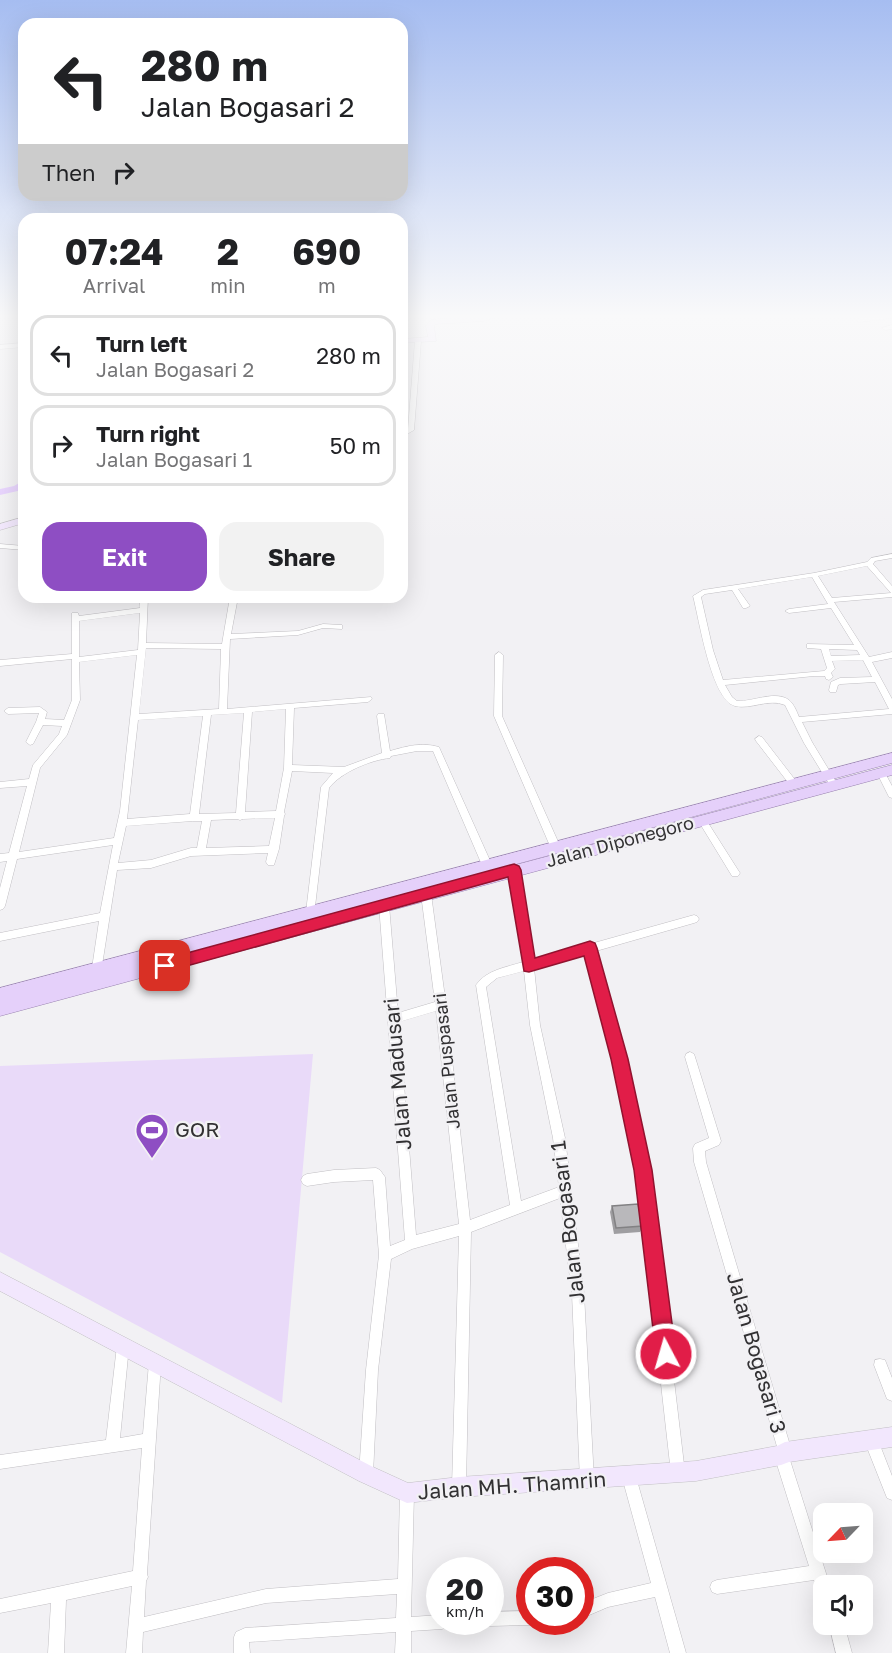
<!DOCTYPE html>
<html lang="en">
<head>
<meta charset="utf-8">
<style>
  :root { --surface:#fff; --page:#f2f2f2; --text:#202124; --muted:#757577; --line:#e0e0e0; --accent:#8e4ec3 }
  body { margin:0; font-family:"Golos Text",sans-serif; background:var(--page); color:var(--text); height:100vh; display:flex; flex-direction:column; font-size:22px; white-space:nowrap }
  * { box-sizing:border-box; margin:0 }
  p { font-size:20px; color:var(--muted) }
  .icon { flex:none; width:33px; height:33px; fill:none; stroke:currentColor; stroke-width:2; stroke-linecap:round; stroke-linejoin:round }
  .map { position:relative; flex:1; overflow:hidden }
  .sheet { position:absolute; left:18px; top:213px; width:390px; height:390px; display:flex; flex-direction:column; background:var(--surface); border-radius:18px; box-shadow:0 6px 24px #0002 }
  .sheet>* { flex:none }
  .guide { position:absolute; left:18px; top:18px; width:390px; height:183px; border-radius:18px; box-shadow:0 6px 24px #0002; background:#fff; color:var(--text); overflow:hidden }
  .needle { width:39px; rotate:245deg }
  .fabs { position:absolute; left:813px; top:1503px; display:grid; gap:12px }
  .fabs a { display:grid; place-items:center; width:60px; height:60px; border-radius:12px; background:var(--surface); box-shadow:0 6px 24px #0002; font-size:30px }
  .speed { position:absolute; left:426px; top:1557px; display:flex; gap:12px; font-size:30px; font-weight:700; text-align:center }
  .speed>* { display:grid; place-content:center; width:78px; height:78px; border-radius:50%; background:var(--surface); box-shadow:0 6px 24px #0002; line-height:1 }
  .speed small { font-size:15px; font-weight:400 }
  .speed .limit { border:9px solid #d22; background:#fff; color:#111 }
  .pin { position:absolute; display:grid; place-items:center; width:51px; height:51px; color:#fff; margin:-26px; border-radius:12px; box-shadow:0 3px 9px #0006 }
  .me { position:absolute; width:66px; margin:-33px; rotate:354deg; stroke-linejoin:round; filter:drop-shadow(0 0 4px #0008) }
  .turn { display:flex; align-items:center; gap:21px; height:126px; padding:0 24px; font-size:27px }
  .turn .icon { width:78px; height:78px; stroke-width:2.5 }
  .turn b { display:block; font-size:42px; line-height:51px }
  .then { display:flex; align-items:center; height:57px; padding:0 24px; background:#0003; gap:12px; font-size:22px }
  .eta { display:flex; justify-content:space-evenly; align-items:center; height:102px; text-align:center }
  .eta b { font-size:36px; font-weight:700; line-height:42px }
  .cta { display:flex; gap:12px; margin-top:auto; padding:12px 24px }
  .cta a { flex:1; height:69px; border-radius:18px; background:var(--accent); color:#fff; font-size:24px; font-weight:700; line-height:69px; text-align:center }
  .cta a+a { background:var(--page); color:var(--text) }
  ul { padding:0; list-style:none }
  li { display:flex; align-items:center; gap:18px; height:81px; margin:0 12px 9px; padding:0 12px; border:3px solid var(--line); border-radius:18px }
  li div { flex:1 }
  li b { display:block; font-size:22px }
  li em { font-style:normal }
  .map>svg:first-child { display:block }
  .green { fill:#e9daf9 }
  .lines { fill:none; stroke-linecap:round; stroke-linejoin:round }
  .river { fill:#e3cafe; fill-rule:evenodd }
  .street-casing { stroke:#c1bfc3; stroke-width:1 }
  .secondary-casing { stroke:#c1bfc3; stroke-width:1 }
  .primary-casing { stroke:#9b84b2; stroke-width:1 }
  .street { fill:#fff; fill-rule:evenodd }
  .secondary { fill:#f2e7fd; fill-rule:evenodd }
  .primary { fill:#e5d0fa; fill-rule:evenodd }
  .wall { fill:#9f9ea1 }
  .building { fill:#b9b8bb; stroke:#828183; stroke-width:1.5 }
  .route { fill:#e11d48; stroke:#92132f; stroke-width:1.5 }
  .labels { text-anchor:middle; stroke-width:4.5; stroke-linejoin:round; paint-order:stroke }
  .street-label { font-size:18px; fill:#323133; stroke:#f2f1f4 }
  .near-street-label { font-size:21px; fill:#323133; stroke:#f2f1f4 }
  .near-poi-label { font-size:21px; fill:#323133; stroke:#f2f1f4; text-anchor:start }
</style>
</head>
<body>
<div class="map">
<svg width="892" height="1653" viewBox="0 0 892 1653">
  <rect width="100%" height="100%" fill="#f2f1f4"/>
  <!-- green -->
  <path class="green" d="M313,1054L282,1403L0,1252V1066Z"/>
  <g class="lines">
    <!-- river -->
    <path class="river" d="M24,480L22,490L0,495V489L14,486Z"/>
    <defs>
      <path id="street" d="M807,314H814L818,317L813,318Z
        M892,314V318L859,322L856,320L859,318Z
        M892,325V329L885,330L882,328Z
        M418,339L421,341L414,430L402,437V433L408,429L415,341Z
        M24,343V347L0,349V345Z
        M0,544L24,546V550L0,548Z
        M892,554V558L875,561L873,564L892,586V597L834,602L869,657L892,652V658L872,662L892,699V714L802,722L812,742L838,785L834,788L831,787L804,743L785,705C768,698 751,710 735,706C711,700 699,618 693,596L703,590L814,573L867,562L871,558ZM867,566L891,593L832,598L818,576ZM812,577L828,604L789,609L785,611L789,613L831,608L854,645L807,644V648L821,649L827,668L824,671L723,680L713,650L701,597L705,594L732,590L743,608H746L750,606L738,589ZM829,649L857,650L860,655L831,656ZM863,660L872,677L840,678L831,682L829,690L830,692H836L838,685L841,684L875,682L889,709L799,717C797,712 794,704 789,700C775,690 753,702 737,701L732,697L725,685L814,676H825L826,679L829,680L833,677L831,673L835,669L832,661Z
        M140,597H148L146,643L222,644L230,597H238L231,634L298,631L323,624L342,625V629L323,628L298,635L230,639L227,709L371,697L372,699L368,702L294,708L292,765L344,767L382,753L377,716L378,714H384L390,751C407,746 422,742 439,747L492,865L490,868H484L482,865L433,751H417L391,756L390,758C371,760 341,772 329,788L314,915L311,916L308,915L306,912L321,787L333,773L292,771L284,812L285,814L284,816L279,849L274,865H268L266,862L268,853L191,856L151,868L117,870L100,978L96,979L92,978L91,975L99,921L0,941V933L100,913L113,845L17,859L5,906L3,909L0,910V888L7,861L0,862V854L9,853L27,786L0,788V782L29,779L33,765L59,734L62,726L43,725L33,744L30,745L26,742L36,722L39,713L8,714L4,711L8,708L40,707L47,712L45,719L64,720L72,700V659L0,666V660L72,654V613H78L79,616L140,608ZM140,613L138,650L79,657V621ZM146,648L221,649L219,709L139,714ZM137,655L120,811L114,838L19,852L40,768L67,735L80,700L79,662ZM286,709L284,768L276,811L245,812L252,712ZM244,713L236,813L199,814L211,715ZM203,716L190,814L127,819L138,720ZM275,818L269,846L206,848L211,820L237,819L240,820L243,819ZM193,821H202L197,848H191L151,860L118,863L126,826Z
        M499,652L503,655L502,716L560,846L558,848H552L550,846L494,716L495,655Z
        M759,736L762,737L796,781L797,783L796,785H790L756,741L755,739Z
        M881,770L884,771L892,786V798L889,797L877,773Z
        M702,817L705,818L738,870L740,873L738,876H732L699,822L698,820Z
        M514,865L517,866L519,869L533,960L694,915L697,916L699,919L697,922L694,923L596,951L624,1059L649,1170L685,1473L683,1478L678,1480L673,1478L671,1473L637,1170L614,1059L586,953L534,968L540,1025L565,1138L584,1294L594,1480L592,1485L587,1487L582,1485L580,1480L572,1294L560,1198L471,1232L466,1487L464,1492L459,1494L454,1492L452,1487L459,1236L412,1249L391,1259L378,1370L373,1474L371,1479L366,1481L361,1479L359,1474L366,1370L379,1255L373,1180L334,1182L307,1186L303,1184L301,1180L303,1176L307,1174L334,1170L376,1168L380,1170L385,1177L390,1246L405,1240L379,905L381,902L384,901L387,902L389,905L398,1013L435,1002L421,894L423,891H429L431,894L446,1005L470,1220L510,1205L476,985C486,970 507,967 523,962L509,869L511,866ZM524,971L530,1025L553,1138L559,1187L521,1201L486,987L497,978ZM436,1011L459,1224L416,1235L399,1022Z
        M690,1052L694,1054L695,1057L721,1141L719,1145L705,1151L706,1162L792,1452L789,1457L830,1586H824V1596L819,1594L814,1580L717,1594L712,1592L710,1587L712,1582L717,1580L809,1566L774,1455L778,1450L694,1162L693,1148L695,1144L709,1138L685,1057L686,1054Z
        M123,1340L128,1341L129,1346L120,1438L143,1434L149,1363L150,1358L155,1357L160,1358L161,1363L147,1574L148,1577L146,1581L144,1617L266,1589L398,1579L400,1493L402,1488L407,1486L412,1488L414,1493L411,1617L440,1615V1622H449L447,1627L442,1629L411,1631V1653H395L396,1632L249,1642L250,1653H234V1637L236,1632L245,1628L396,1618L397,1594L266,1603L143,1632L142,1653H126L132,1586L66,1600L64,1653H48L51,1603L0,1613V1599L133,1571L142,1448L0,1469V1455L106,1440L117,1346L118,1341Z
        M880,1359L885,1360L892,1378V1401L887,1399L874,1365L875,1360Z
        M871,1433L876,1435L892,1476V1500L887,1498L864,1440L866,1435Z
        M629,1470L634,1472L636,1477L686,1653H670L655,1597L608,1607L580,1619V1604L608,1593L651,1583L622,1477L624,1472Z
        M530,1611V1622H536L530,1625L490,1626L485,1624L484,1622H490V1612Z
        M829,1624H844L852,1653H836Z"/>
      <path id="secondary" d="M493,314H506L484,321L436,324L434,326L436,341L402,343V339L428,337L426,326L431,320Z
        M24,517V523L0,530V524Z
        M0,1272L373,1467L408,1483L459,1477L696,1461L777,1446L785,1442L892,1427V1447L789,1462L781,1465L696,1481L459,1497L407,1503L359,1481L0,1291Z"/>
      <path id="primary" d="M892,753V763L274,929L892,765V775L0,1016V988Z"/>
    </defs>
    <!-- street casing -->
    <use href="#street" class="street-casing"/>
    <!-- secondary casing -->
    <use href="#secondary" class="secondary-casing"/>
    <!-- primary casing -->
    <use href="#primary" class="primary-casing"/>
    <!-- street -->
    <use href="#street" class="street"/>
    <!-- secondary -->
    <use href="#secondary" class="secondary"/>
    <!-- primary -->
    <use href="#primary" class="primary"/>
  </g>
  <!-- wall -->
  <path class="wall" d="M612,1206L643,1226L640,1232L614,1234L610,1212Z"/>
  <!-- building -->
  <path class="building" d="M638,1204L643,1226L616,1228L612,1206Z"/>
  <!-- sky -->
  <linearGradient id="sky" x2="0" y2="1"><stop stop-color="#a6bdf1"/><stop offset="0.58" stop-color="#f9f9fa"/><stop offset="1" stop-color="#f9f9fa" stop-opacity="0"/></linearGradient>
  <rect width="892" height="545" fill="url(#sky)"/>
  <!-- route -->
  <path class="route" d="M514,864L519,866L521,870L535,958L590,941L595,943L597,948L628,1059L652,1170L676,1354L673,1361L666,1363L659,1361L656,1354L634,1170L611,1059L584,956L529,972L524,971L508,877L165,972L159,970L157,966L159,961L165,959Z"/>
  <!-- icons -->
  <defs>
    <symbol id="stadium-pin" viewBox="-11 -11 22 30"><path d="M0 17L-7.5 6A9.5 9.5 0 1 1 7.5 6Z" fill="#8e4ec3" stroke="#f2f1f4"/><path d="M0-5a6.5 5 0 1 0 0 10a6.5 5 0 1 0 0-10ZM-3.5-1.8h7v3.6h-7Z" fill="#fff"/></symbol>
  </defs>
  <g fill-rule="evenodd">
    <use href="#stadium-pin" x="133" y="1111" width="38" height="52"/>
  </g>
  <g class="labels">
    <!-- street labels -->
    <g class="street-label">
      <text transform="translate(620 842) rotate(-15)" y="6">Jalan Diponegoro</text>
      <text transform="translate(447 1061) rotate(-96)" y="6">Jalan Puspasari</text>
    </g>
    <!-- near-street labels -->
    <g class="near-street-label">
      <text transform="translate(398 1074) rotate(-95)" y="7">Jalan Madusari</text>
      <text transform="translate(568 1222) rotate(-97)" y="7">Jalan Bogasari 1</text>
      <text transform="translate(756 1353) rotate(74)" y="7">Jalan Bogasari 3</text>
      <text transform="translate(512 1486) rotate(-4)" y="7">Jalan MH. Thamrin</text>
    </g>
    <!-- near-poi labels -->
    <g class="near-poi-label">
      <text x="175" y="1137">GOR</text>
    </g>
  </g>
</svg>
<div class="fabs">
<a><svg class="needle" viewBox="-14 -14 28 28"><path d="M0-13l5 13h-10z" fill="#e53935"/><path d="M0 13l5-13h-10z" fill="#757577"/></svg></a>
<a><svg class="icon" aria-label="sound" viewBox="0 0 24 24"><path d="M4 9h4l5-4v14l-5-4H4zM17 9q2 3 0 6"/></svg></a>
</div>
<div class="speed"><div>20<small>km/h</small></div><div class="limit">30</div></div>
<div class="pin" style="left:165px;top:966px;background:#d93025"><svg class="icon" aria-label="arrive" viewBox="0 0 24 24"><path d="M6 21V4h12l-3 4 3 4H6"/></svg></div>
<svg class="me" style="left:666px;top:1354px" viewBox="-20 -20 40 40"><circle r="17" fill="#e11d48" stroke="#fff" stroke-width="3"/><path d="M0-11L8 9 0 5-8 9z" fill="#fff"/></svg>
<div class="guide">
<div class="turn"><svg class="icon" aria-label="left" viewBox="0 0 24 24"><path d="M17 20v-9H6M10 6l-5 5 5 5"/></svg><div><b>280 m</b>Jalan Bogasari 2</div></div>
<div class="then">Then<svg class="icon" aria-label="right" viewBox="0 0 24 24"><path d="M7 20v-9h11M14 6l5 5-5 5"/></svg></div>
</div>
<section class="sheet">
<div class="eta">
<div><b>07:24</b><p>Arrival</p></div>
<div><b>2</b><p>min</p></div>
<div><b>690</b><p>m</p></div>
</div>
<ul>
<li><svg class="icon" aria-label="left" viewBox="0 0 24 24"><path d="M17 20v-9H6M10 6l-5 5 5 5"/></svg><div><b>Turn left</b><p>Jalan Bogasari 2</p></div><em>280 m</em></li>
<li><svg class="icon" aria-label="right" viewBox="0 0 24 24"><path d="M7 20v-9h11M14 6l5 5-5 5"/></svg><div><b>Turn right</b><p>Jalan Bogasari 1</p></div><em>50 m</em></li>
</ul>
<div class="cta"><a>Exit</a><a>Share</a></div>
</section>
</div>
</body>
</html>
